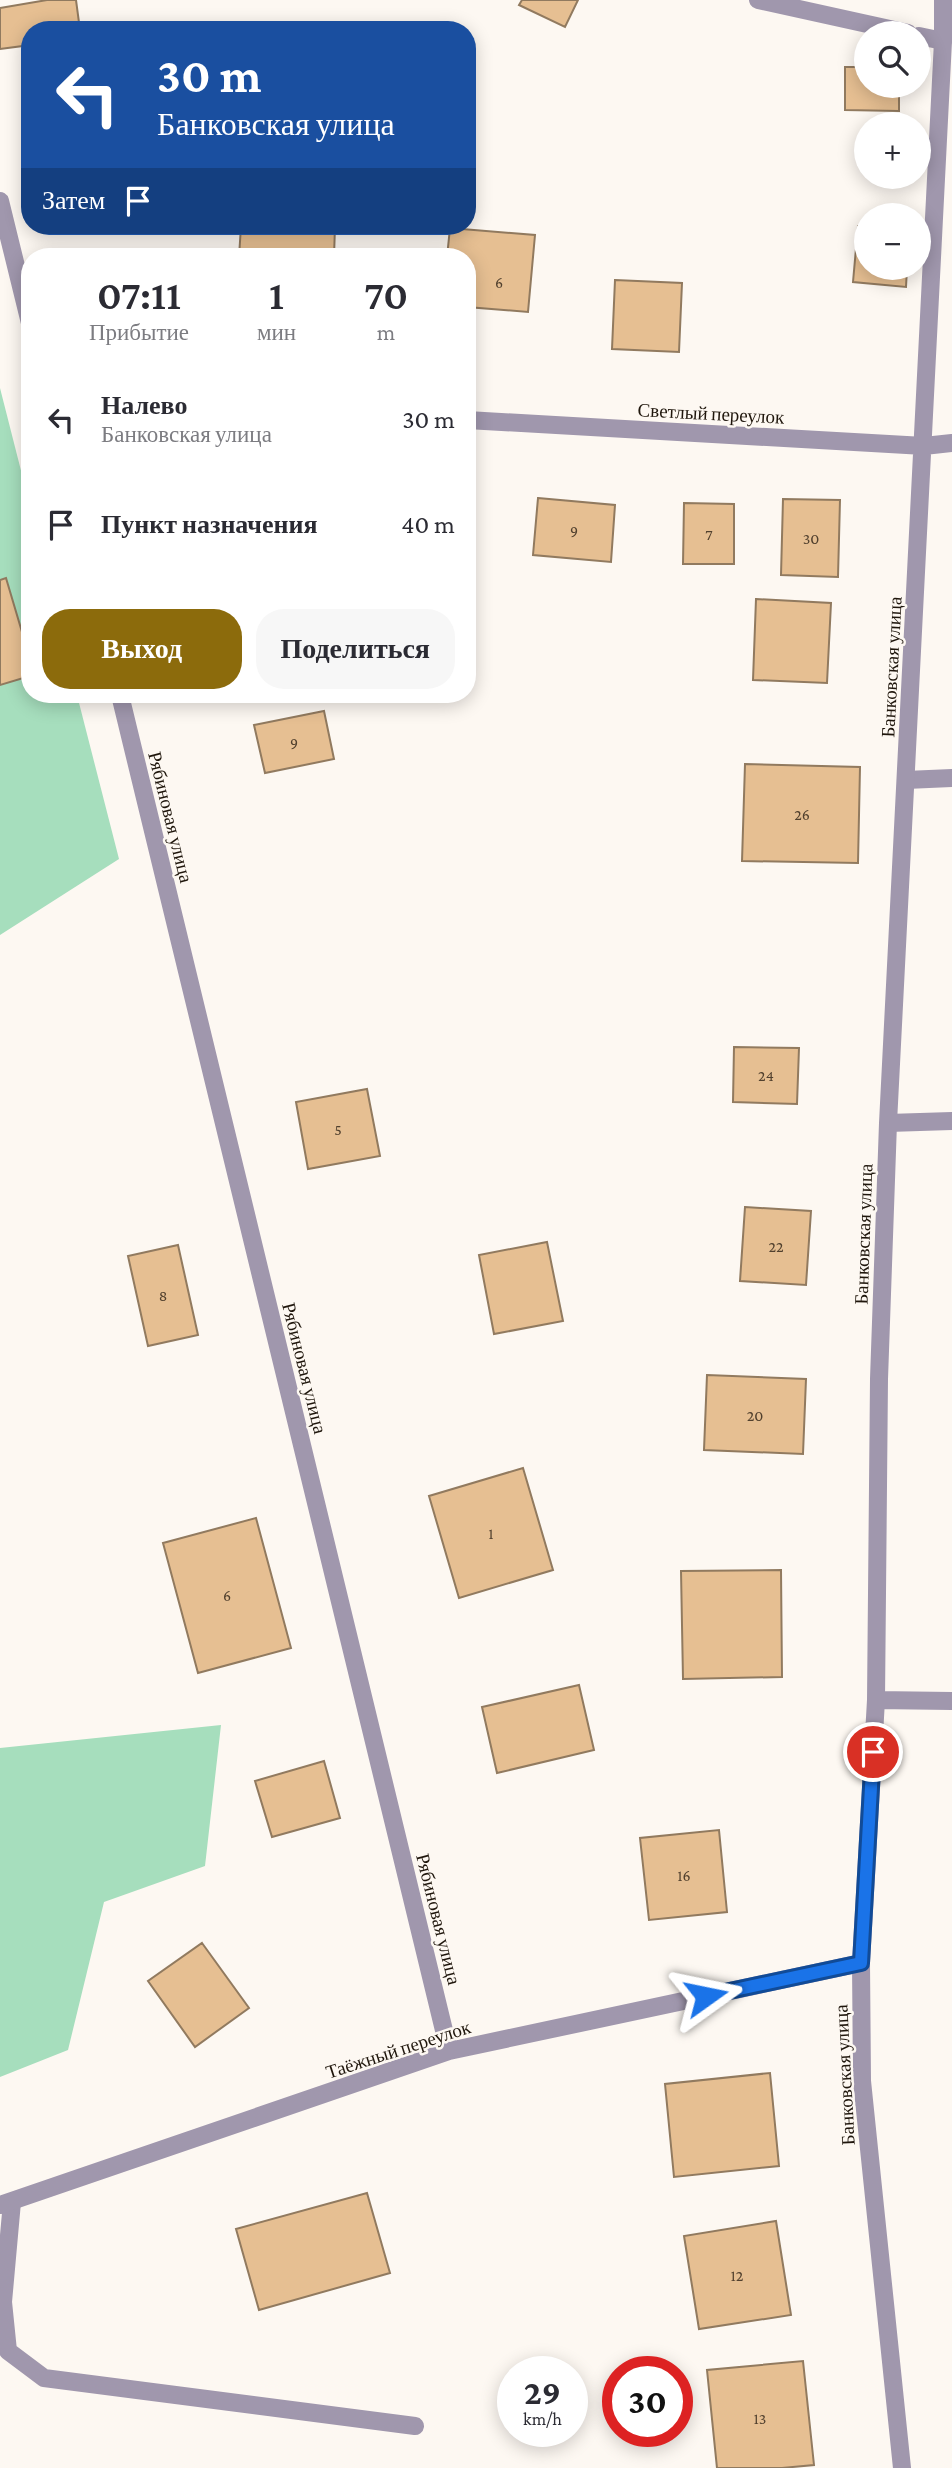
<!DOCTYPE html>
<html lang="ru">
<head>
<meta charset="utf-8">
<style>
  :root { --surface:#fff; --page:#f7f7f7; --text:#2b2b33; --muted:#7c7c81; --accent:#8c6b0c }
  body { margin:0; font-family:"Crimson Pro",serif; background:var(--page); color:var(--text); height:100vh; display:flex; flex-direction:column; font-size:26px; white-space:nowrap }
  * { box-sizing:border-box; margin:0 }
  p { font-size:23px; color:var(--muted) }
  .icon { flex:none; width:38px; height:38px; fill:none; stroke:currentColor; stroke-width:2; stroke-linecap:round; stroke-linejoin:round }
  .map { position:relative; flex:1; overflow:hidden }
  .side { position:absolute; left:21px; top:248px; width:455px; height:455px; display:flex; flex-direction:column; background:var(--surface); border-radius:28px; box-shadow:0 4px 18px #0003 }
  .side>* { flex:none }
  .hud { position:absolute; left:21px; top:21px; width:455px; height:214px; border-radius:28px; box-shadow:0 4px 18px #0003; background:#1a4fa0; color:#fff; overflow:hidden }
  .fabs { position:absolute; left:854px; top:21px; display:grid; gap:14px }
  .fabs a { display:grid; place-items:center; width:77px; height:77px; border-radius:50%; background:var(--surface); box-shadow:0 4px 18px #0003; font-size:35px }
  .speed { position:absolute; left:497px; top:2356px; display:flex; gap:14px; font-size:35px; font-weight:700; text-align:center }
  .speed>* { display:grid; place-content:center; width:91px; height:91px; border-radius:50%; background:var(--surface); box-shadow:0 4px 18px #0003; line-height:1 }
  .speed small { font-size:18px; font-weight:400 }
  .speed .limit { border:10px solid #d22; background:#fff; color:#111 }
  .pin { position:absolute; display:grid; place-items:center; width:60px; height:60px; color:#fff; margin:-30px; border:4px solid #fff; border-radius:50%; box-shadow:0 2px 7px #0007 }
  .me { position:absolute; width:77px; margin:-38px; rotate:78deg; stroke-linejoin:round; filter:drop-shadow(0 0 5px #0008) }
  .turn { display:flex; align-items:center; gap:24px; height:147px; padding:0 21px; font-size:32px }
  .turn .icon { width:91px; height:91px; stroke-width:2.5 }
  .turn b { display:block; font-size:49px; line-height:60px }
  .then { display:flex; align-items:center; height:66px; padding:0 21px; background:#0003; gap:14px; font-size:26px }
  .eta { display:flex; justify-content:space-evenly; align-items:center; height:119px; text-align:center }
  .eta b { font-size:42px; font-weight:600; line-height:49px }
  .cta { display:flex; gap:14px; margin-top:auto; padding:14px 21px }
  .cta a { flex:1; height:80px; border-radius:28px; background:var(--accent); color:#fff; font-size:28px; font-weight:600; line-height:80px; text-align:center }
  .cta a+a { background:var(--page); color:var(--text) }
  ul { padding:0; list-style:none }
  li { display:flex; align-items:center; gap:21px; height:105px; padding:0 21px }
  li div { flex:1 }
  li b { display:block; font-size:26px }
  li em { font-style:normal }
  .map>svg:first-child { display:block }
  .green { fill:#a6debd }
  .building { fill:#e6bf92; stroke:#917a5f; stroke-width:2 }
  .lines { fill:none; stroke-linecap:round; stroke-linejoin:round }
  .lane { stroke:#a097ad; stroke-width:18 }
  .street { stroke:#a097ad; stroke-width:18 }
  .route-casing { stroke:#114b97; stroke-width:18 }
  .route { stroke:#1a73e8; stroke-width:12 }
  .labels { text-anchor:middle; stroke-width:5; stroke-linejoin:round; paint-order:stroke }
  .number-label { font-size:16px; fill:#51402e }
  .street-label { font-size:19px; fill:#1f160c; stroke:#fdf8f2 }
</style>
</head>
<body>
<div class="map">
<svg width="952" height="2468" viewBox="0 0 952 2468">
  <rect width="100%" height="100%" fill="#fdf8f2"/>
  <!-- green -->
  <path class="green" d="M0,388L30,506V695H77L119,859L0,935Z
    M221,1725L205,1866L104,1902L68,2050L0,2077V1748Z"/>
  <!-- building -->
  <path class="building" d="M47,0H76L80,30H30V45L0,49V8Z
    M522,0H578L565,27L519,5Z
    M845,67H866V86H899V111L845,110Z
    M241,226H335L334,257H239Z
    M858,226L866,227V268H907L906,287L853,282Z
    M450,228L535,235L528,312L467,307V257H447Z
    M176,254V257H94V256Z
    M615,280L682,283L679,352L612,349Z
    M538,498L615,505L611,562L533,555Z
    M783,499L840,500L838,577L781,575Z
    M684,503L734,504V564H683Z
    M6,578L30,659V676L0,685V580Z
    M756,599L831,603L827,683L753,680Z
    M324,711L334,759L265,773L254,725Z
    M745,764L860,767L858,863L742,861Z
    M734,1047L799,1048L797,1104L733,1102Z
    M367,1089L380,1156L308,1169L296,1102Z
    M745,1207L811,1211L806,1285L740,1281Z
    M547,1242L563,1321L494,1334L479,1255Z
    M178,1245L198,1335L148,1346L128,1256Z
    M707,1375L806,1379L803,1454L704,1450Z
    M523,1468L553,1570L459,1598L429,1496Z
    M256,1518L291,1648L198,1673L163,1543Z
    M781,1570L782,1677L683,1679L681,1571Z
    M579,1685L594,1750L497,1773L482,1707Z
    M324,1761L340,1818L272,1837L255,1781Z
    M719,1830L727,1912L649,1920L640,1838Z
    M202,1943L249,2008L195,2047L148,1981Z
    M770,2073L779,2166L674,2177L665,2084Z
    M367,2193L390,2273L259,2310L236,2229Z
    M776,2221L791,2315L699,2329L684,2236Z
    M803,2361L814,2465L782,2468H717L707,2370Z"/>
  <g class="lines">
    <!-- lane -->
    <path class="lane" d="M758,0L908,33
      M919,36L943,41
      M906,780L952,778
      M12,2202L3,2302L8,2351L44,2378L415,2426"/>
    <!-- street -->
    <path class="street" d="M0,201L30,323
      M467,420L924,446L952,443
      M120,695L449,2051
      M888,1123L952,1121
      M876,1700L952,1701
      M0,2205L449,2051L861,1963
      M902,2468L862,2081L861,1963L876,1700L879,1379L888,1123L943,41V0"/>
  </g>
  <g class="lines">
    <defs>
      <path id="route" d="M706,1996L861,1963L873,1752"/>
    </defs>
    <!-- route casing -->
    <use href="#route" class="route-casing"/>
    <!-- route -->
    <use href="#route" class="route"/>
  </g>
  <g class="labels">
    <!-- number labels -->
    <g class="number-label">
      <text x="499" y="288">6</text>
      <text x="574" y="536">9</text>
      <text x="709" y="540">7</text>
      <text x="811" y="544">30</text>
      <text x="294" y="748">9</text>
      <text x="802" y="820">26</text>
      <text x="766" y="1081">24</text>
      <text x="338" y="1135">5</text>
      <text x="776" y="1252">22</text>
      <text x="163" y="1301">8</text>
      <text x="755" y="1421">20</text>
      <text x="491" y="1539">1</text>
      <text x="227" y="1601">6</text>
      <text x="684" y="1881">16</text>
      <text x="737" y="2281">12</text>
      <text x="760" y="2424">13</text>
    </g>
    <!-- street labels -->
    <g class="street-label">
      <text transform="translate(711 413) rotate(3)" y="7">Светлый переулок</text>
      <text transform="translate(891 667) rotate(-87)" y="7">Банковская улица</text>
      <text transform="translate(171 817) rotate(76)" y="7">Рябиновая улица</text>
      <text transform="translate(863 1234) rotate(-88)" y="7">Банковская улица</text>
      <text transform="translate(305 1368) rotate(76)" y="7">Рябиновая улица</text>
      <text transform="translate(439 1919) rotate(76)" y="7">Рябиновая улица</text>
      <text transform="translate(398 2049) rotate(-18)" y="7">Таёжный переулок</text>
      <text transform="translate(844 2075) rotate(-93)" y="7">Банковская улица</text>
    </g>
  </g>
</svg>
<div class="fabs">
<a><svg class="icon" aria-label="search" viewBox="0 0 24 24"><circle cx="10" cy="10" r="6"/><path d="M15 15l6 6"/></svg></a>
<a>+</a>
<a>−</a>
</div>
<div class="speed"><div>29<small>km/h</small></div><div class="limit">30</div></div>
<div class="pin" style="left:873px;top:1752px;background:#d93025"><svg class="icon" aria-label="arrive" viewBox="0 0 24 24"><path d="M6 21V4h12l-3 4 3 4H6"/></svg></div>
<svg class="me" style="left:706px;top:1996px" viewBox="-20 -20 40 40"><path d="M0-17L14 15 0 8-14 15z" fill="#1a73e8" stroke="#fff" stroke-width="4"/></svg>
<div class="hud">
<div class="turn"><svg class="icon" aria-label="left" viewBox="0 0 24 24"><path d="M17 20v-9H6M10 6l-5 5 5 5"/></svg><div><b>30 m</b>Банковская улица</div></div>
<div class="then">Затем<svg class="icon" aria-label="arrive" viewBox="0 0 24 24"><path d="M6 21V4h12l-3 4 3 4H6"/></svg></div>
</div>
<section class="side">
<div class="eta">
<div><b>07:11</b><p>Прибытие</p></div>
<div><b>1</b><p>мин</p></div>
<div><b>70</b><p>m</p></div>
</div>
<ul>
<li><svg class="icon" aria-label="left" viewBox="0 0 24 24"><path d="M17 20v-9H6M10 6l-5 5 5 5"/></svg><div><b>Налево</b><p>Банковская улица</p></div><em>30 m</em></li>
<li><svg class="icon" aria-label="arrive" viewBox="0 0 24 24"><path d="M6 21V4h12l-3 4 3 4H6"/></svg><div><b>Пункт назначения</b></div><em>40 m</em></li>
</ul>
<div class="cta"><a>Выход</a><a>Поделиться</a></div>
</section>
</div>
</body>
</html>
